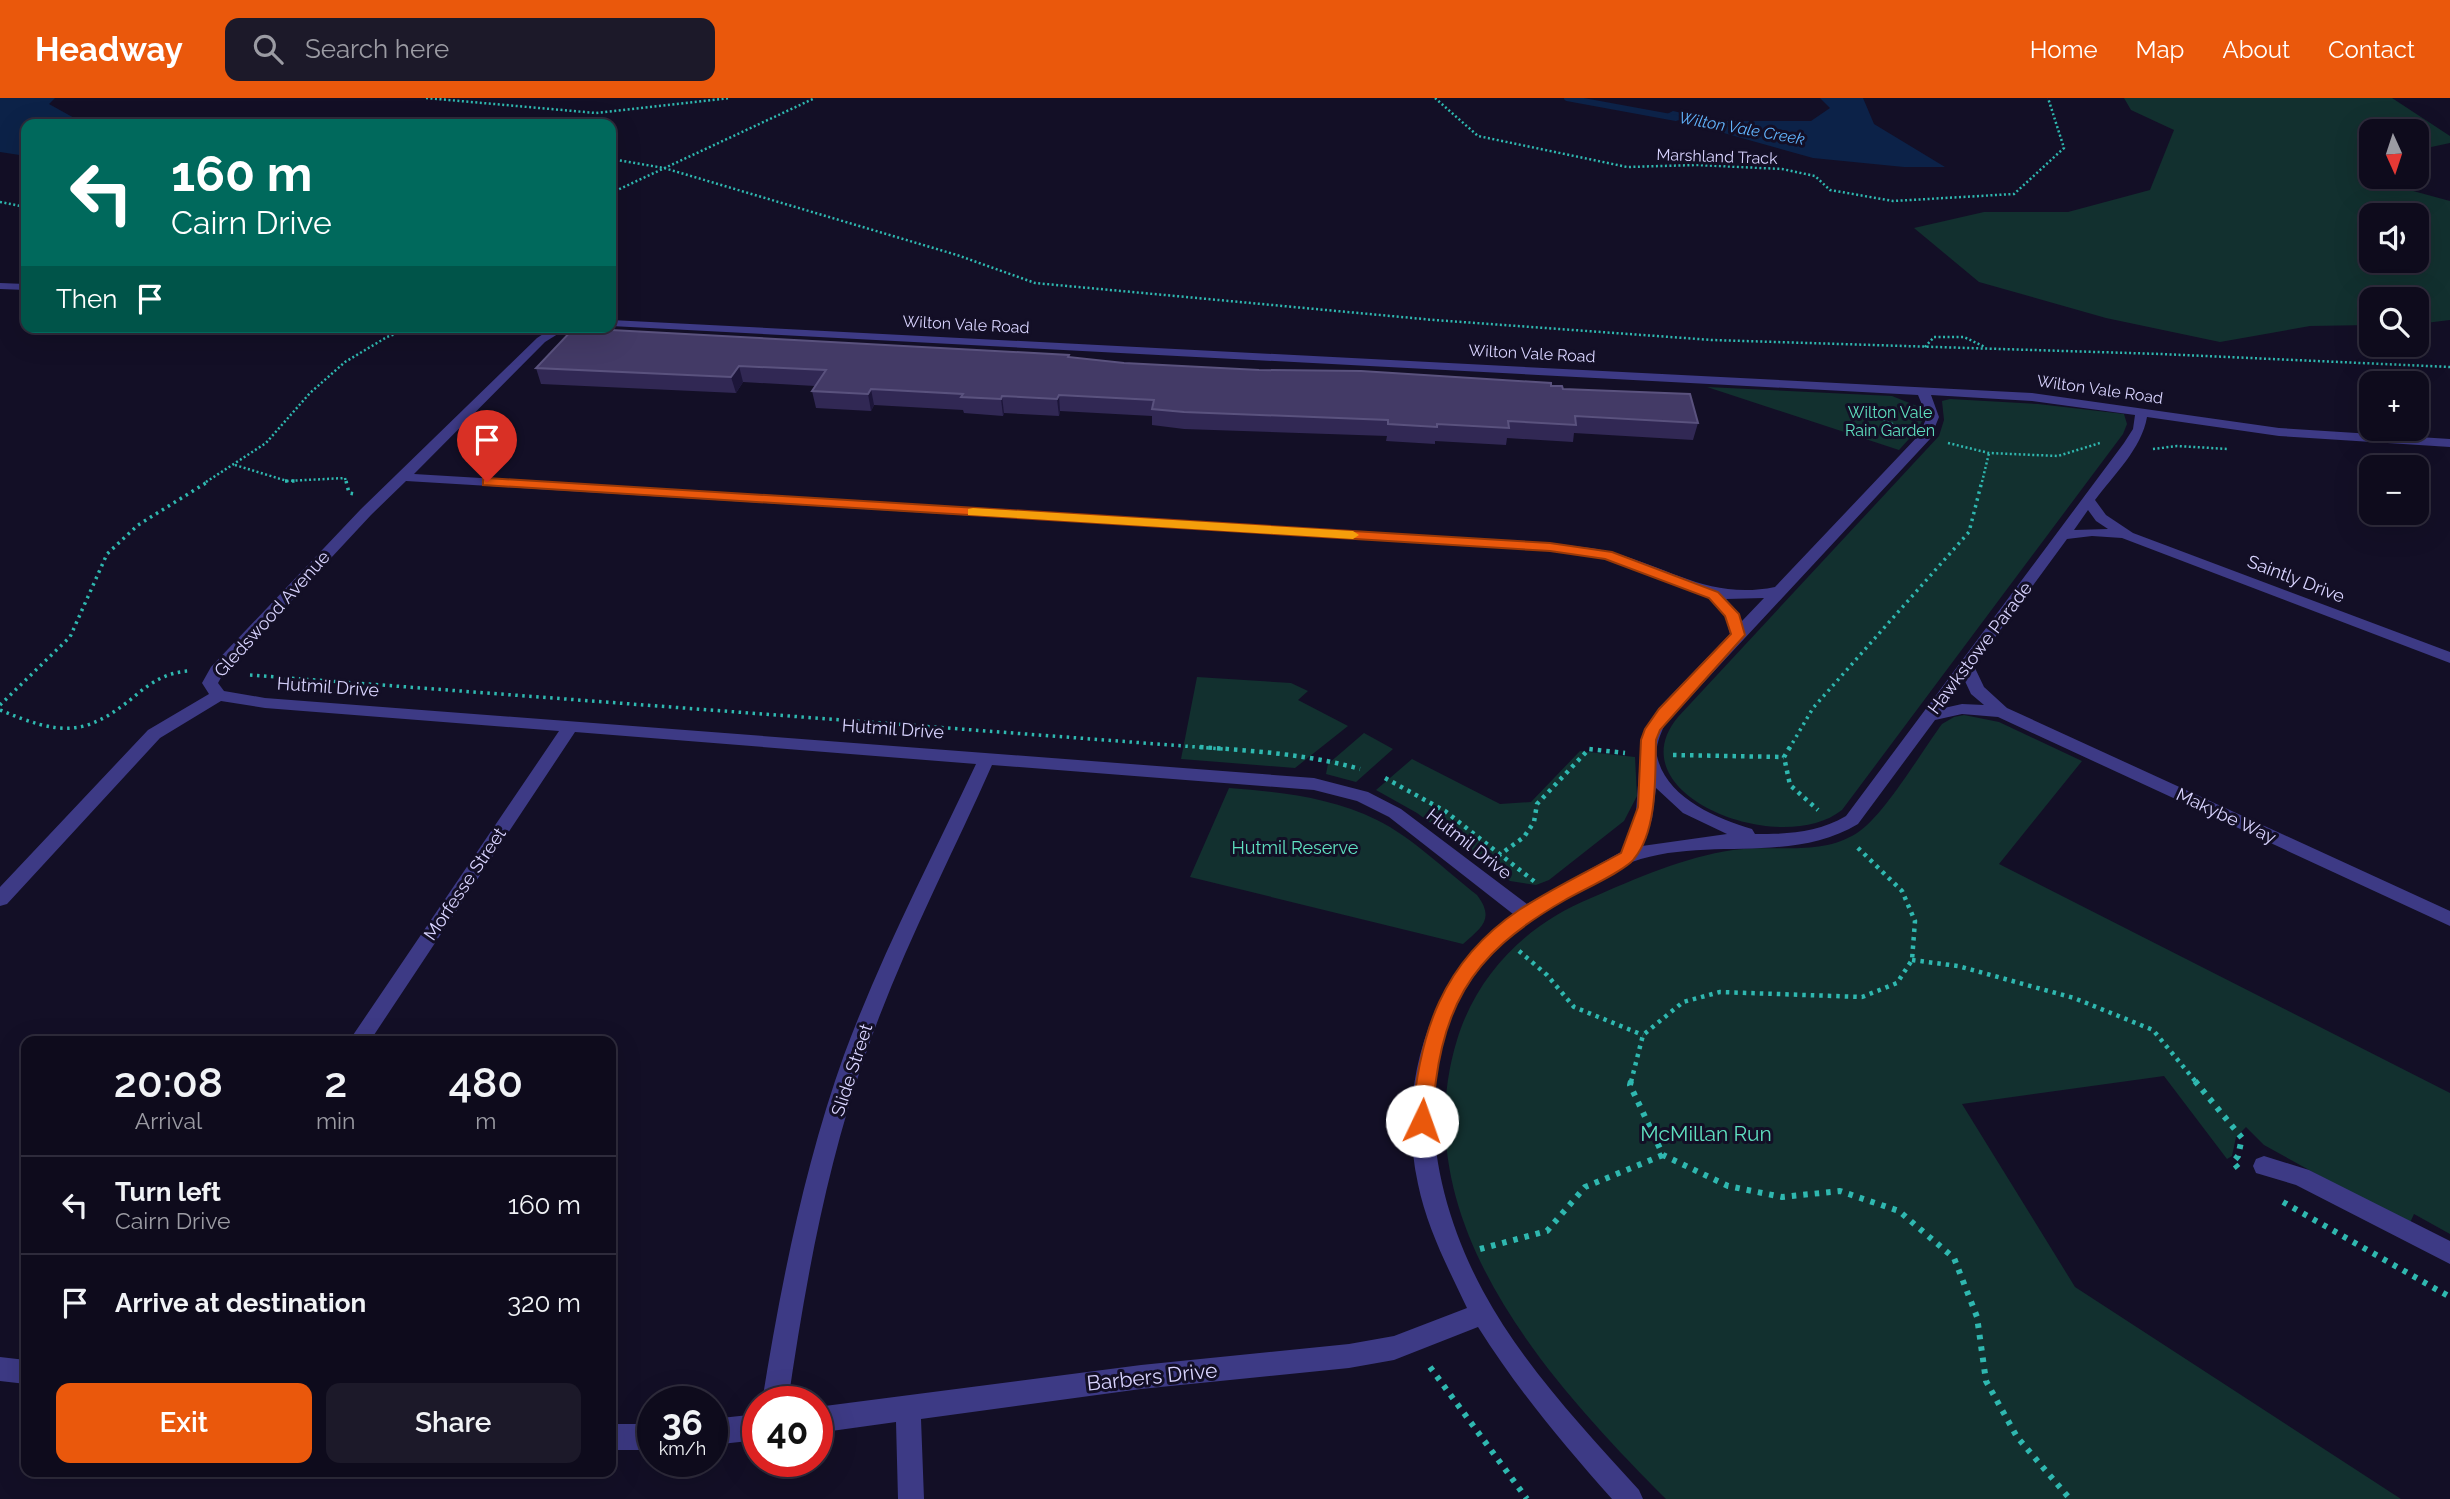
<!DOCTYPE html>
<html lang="en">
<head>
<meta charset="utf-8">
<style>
  :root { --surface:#0e0b1c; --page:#1c1929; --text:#f1f3f6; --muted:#9b9ba3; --line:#2e2b3b; --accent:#ea580c }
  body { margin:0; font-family:Raleway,sans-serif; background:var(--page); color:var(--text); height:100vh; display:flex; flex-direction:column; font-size:26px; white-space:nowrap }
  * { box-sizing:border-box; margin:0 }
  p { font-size:23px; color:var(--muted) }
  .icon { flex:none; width:38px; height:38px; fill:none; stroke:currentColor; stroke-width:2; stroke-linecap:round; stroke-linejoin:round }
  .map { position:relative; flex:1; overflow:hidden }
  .sheet { position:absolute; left:21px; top:938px; width:595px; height:441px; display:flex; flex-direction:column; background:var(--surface); border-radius:14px; box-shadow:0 7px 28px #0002,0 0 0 2px var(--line) }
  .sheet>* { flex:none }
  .guide { position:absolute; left:21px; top:21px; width:595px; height:214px; border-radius:14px; box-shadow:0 7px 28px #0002,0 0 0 2px var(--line); background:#00695c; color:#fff; overflow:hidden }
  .needle { width:46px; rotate:177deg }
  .fabs { position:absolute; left:2359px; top:21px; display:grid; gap:14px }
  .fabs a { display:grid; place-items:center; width:70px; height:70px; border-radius:14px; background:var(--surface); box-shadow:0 7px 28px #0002,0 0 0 2px var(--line); font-size:35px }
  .speed { position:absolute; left:637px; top:1288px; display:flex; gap:14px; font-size:35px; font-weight:700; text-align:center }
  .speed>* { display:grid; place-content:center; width:91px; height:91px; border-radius:50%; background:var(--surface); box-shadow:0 7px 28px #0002,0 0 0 2px var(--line); line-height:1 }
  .speed small { font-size:18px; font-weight:400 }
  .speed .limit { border:10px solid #d22; background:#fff; color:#111 }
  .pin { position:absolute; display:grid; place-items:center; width:60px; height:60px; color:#fff; margin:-72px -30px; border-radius:50% 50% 50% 0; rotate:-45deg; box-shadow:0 0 7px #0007 }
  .pin .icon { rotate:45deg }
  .me { position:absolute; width:77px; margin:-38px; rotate:3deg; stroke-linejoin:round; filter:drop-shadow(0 0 5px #0008) }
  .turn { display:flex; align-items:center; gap:24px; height:147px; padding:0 35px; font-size:32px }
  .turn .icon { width:91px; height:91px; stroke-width:2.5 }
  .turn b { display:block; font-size:49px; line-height:60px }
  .then { display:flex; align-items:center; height:66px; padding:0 35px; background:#0003; gap:14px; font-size:26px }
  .eta { display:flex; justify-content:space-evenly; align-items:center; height:119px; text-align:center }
  .eta b { font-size:42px; font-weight:600; line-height:49px }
  .cta { display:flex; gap:14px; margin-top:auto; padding:14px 35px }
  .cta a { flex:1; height:80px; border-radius:14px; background:var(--accent); color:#fff; font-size:28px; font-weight:600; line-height:80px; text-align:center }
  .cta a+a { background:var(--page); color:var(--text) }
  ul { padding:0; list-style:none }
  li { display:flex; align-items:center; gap:21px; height:98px; padding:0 35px; border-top:2px solid var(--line) }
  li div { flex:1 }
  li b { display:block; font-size:26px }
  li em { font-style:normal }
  header { display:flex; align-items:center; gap:42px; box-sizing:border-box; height:98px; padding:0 35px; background:var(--accent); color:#fff }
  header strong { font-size:33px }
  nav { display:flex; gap:38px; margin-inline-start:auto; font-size:24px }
  .search { width:490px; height:63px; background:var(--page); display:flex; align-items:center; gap:18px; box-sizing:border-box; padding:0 24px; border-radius:14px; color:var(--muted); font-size:26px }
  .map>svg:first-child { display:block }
  .green { fill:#12302f; fill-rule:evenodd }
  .water { fill:#0c2248 }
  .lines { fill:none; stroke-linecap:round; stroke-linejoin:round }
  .stream { stroke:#0c2248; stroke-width:6 }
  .path-far3 { stroke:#2fb8b0; stroke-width:2.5; stroke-dasharray:2 2.5; stroke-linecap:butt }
  .path-far2 { stroke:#2fb8b0; stroke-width:3.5; stroke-dasharray:2.5 4.5; stroke-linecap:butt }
  .path-far1 { stroke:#2fb8b0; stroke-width:4.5; stroke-dasharray:3.5 5; stroke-linecap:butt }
  .path { stroke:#2fb8b0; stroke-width:6; stroke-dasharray:4.5 7; stroke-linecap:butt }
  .minor { fill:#3d3a85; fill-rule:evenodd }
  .wall { fill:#312854 }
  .shaded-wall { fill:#1d163a }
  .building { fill:#433a66; stroke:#5a527e; stroke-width:2 }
  .route { fill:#ea580c; stroke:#983908; stroke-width:2 }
  .slow { fill:#f59e0b }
  .labels { text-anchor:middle; stroke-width:6; stroke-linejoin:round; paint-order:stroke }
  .far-water-label { font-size:16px; font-style:italic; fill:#62b6ff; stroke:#130f26 }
  .far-street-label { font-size:16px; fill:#d9d4ff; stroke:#130f26 }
  .far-park-label { font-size:16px; fill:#5fe0c0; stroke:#130f26 }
  .street-label { font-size:18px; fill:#d9d4ff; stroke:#130f26 }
  .park-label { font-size:18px; fill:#5fe0c0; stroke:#130f26 }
  .near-park-label { font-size:21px; fill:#5fe0c0; stroke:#130f26 }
  .near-street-label { font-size:21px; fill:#d9d4ff; stroke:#130f26 }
</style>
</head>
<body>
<header>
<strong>Headway</strong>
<div class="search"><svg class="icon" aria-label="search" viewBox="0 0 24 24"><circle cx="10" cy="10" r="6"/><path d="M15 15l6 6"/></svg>Search here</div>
<nav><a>Home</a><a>Map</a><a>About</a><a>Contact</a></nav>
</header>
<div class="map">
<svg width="2450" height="1401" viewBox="0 0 2450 1401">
  <rect width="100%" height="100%" fill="#130f26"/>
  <!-- green -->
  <path class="green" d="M2124,0H2392L2450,38V45L2417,52V33H2371V79H2388L2391,87L2450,103V222L2417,226V201H2371V227L2310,228L2220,244L2106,220L1979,184L1914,130L1984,114H2068L2150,92L2174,32L2131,12ZM2371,117H2417V163H2371Z
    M1707,289L1892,298L1917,308L1923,321L1918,331L1899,352Z
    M1950,301L2038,306L2124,316L2127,326L2123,336L1842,712C1780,761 1614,696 1678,619L1939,338L1944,322L1942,303Z
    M1197,579L1291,585L1308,593L1298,602L1348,628L1295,670L1181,661Z
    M1964,617L1999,624L2082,663L1999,766L2450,995V1136L2414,1116L2409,1127L2264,1047L2246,1029L2236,1039L2232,1058L2227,1061L2164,978L1962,1006L2075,1189L2401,1401H1666C1549,1283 1402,1123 1457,942C1477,876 1527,826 1591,800C1635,781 1684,759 1733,752C1775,746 1819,759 1857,735C1883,719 1922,653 1942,626L1954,619Z
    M1364,635L1393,651L1356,684L1326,676L1328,666Z
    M1580,653L1635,659L1637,698L1624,723L1549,782L1536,787L1510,783L1417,715L1376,692L1412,661L1500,706L1531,704Z
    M1229,690C1280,694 1330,699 1377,722C1413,740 1445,772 1477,797C1495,821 1482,829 1463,846L1190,779Z"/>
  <!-- water -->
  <path class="water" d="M0,0H55L49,6L85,26H26V58L0,54Z
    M1820,0H1863L1874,26L1945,69H1904L1813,60L1663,18L1673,13L1718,23H1811L1830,10Z"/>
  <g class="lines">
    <!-- stream -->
    <path class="stream" d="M1567,0L1676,20"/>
    <!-- path-far3 -->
    <path class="path-far3" d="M426,0L596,15L730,0
      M1435,0L1478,38L1627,69L1697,67L1782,71L1815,78L1830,92L1893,103L2014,96L2064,50L2048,0
      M611,61L664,70L957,157L1035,185L1434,222L1712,242L2161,256L2450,269
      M611,95L815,0
      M0,104L26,109
      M473,229L517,234
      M1925,249L1934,239H1964L1985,249
      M1867,313L1902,331
      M1948,345L1989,355L2058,358L2100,345
      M2153,351L2177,348L2228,351
      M235,367L287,383L345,380L346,384
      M206,384L266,345L310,295L345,264L387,239L415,229
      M1982,384L1989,355"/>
    <!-- path-far2 -->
    <path class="path-far2" d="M285,383H296
      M346,383L349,395L354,396
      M250,577L1223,651
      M0,607L70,539L107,456L138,427L209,383
      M0,612C60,637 84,640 135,598C151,584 168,574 189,573
      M1789,651L1813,610L1969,434L1982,383"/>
    <!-- path-far1 -->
    <path class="path-far1" d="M1200,649C1254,653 1307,656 1360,671
      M1790,649L1784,659L1790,687L1818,712
      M1673,657L1784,659
      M1385,680L1445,713L1535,784
      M1498,758L1524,739L1534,724L1537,706L1589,651L1625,655
      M1519,853L1547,877L1574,909L1643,937
      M1912,862L1958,868L2074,900L2153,932L2196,984
      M1631,984L1643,937L1683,904L1720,894L1862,899L1897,885L1912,862L1915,823L1902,793L1855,747"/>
    <!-- path -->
    <path class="path" d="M1631,983L1630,987L1663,1057L1728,1088L1782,1099L1840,1093L1899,1113L1954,1160L1977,1219L1986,1283L2017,1339L2070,1401
      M2195,983L2242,1040L2238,1058L2233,1064L2238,1070
      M2283,1104L2450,1199
      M1480,1151L1547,1133L1585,1089L1663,1057
      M1430,1269L1527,1401"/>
    <!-- minor -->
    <path class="minor" d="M0,185L26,186V192L0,191Z
      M611,222L2032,295L2279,330L2450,341V349L2279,338L2147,319C2142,350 2113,378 2095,402L2106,417L2133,435L2450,554V565L2122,440L2092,438L2067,441L1974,568L1984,589L2007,610L2450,813V828L1998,619L1962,616L1935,622L1858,726C1790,767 1705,738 1632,764C1612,772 1594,785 1576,795C1541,815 1507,837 1481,869C1406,963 1430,1095 1483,1193C1523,1267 1583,1330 1639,1392L1643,1401H1612C1563,1346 1517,1291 1478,1229L1394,1262L1349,1270L1141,1291L921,1321L924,1401H898L896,1324L817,1335V1309L1141,1267L1349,1246L1394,1238L1467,1210C1448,1170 1427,1130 1418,1086C1396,985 1430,879 1513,816L1389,719L1357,703L1314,692L992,667C949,764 899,858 865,958C826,1070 805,1187 788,1304H762C781,1186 804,1069 844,957C881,857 931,762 976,666L575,634L370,943H349L559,633L265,610L221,603L160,640L7,806L0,808V789L148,632L209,596L202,585L211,569L361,411L537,240L554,229H569L545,244L414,376L1550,445C1571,448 1593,449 1614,455C1672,471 1712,502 1775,489L1919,337L1927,319L1918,297L611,228ZM1931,297L2032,303L2135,317L2133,331L2124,345L1846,718C1817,735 1788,736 1755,736L1752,731C1716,720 1666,700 1657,658C1655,648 1661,635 1665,626L1930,341L1939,319ZM406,383L1550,453L1604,461L1706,498L1725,517L1730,536L1659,610L1649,625L1641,647L1636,714L1621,754L1527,806L1401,711L1368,694L1314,680L265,600L224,593L218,585L223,576L371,417ZM2088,412L2096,423L2108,431L2074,432ZM1764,500L1742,523L1737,513L1726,501ZM1964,581L1971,596L1984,607L1962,606L1944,610ZM1656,690L1683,715L1727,736L1642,748L1652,721Z
      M2264,1058L2309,1072L2450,1143V1166L2296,1087L2256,1075L2253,1068L2256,1061Z
      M0,1259L26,1262V1286L0,1283Z
      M758,1316V1342L712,1347V1321Z
      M611,1326H653V1352H611Z"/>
  </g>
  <!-- wall -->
  <path class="wall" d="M1069,259L1124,265L1551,288L1698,325L1693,342L1574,335L1573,344L1507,340L1506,347L1435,343V346L1386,343L1387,338L1184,331L1152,327V318L1060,313L1059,318L1004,315L1003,318L964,315L963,312L874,307L871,313L816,310L812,293L815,288L743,284L736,295L541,286L536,270Z"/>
  <!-- shaded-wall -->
  <path class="shaded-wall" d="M739,268L743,284L736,295L731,279Z
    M871,291L874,307L871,313L868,296Z
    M1059,297L1060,313L1059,318L1057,301Z
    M1002,298L1004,315L1003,318L1001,301Z"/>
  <!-- building -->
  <path class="building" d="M574,230L1069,257L1068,259L1124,265L1259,272L1361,273L1551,285V288H1562L1563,291L1690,296L1698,325L1575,318L1576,327L1508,323L1509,330L1437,326V329L1388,326V322L1184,314L1152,311L1154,302L1059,297L1057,301L1002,298L1001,301L961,299L963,296L871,291L868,296L812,293L826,272L739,268L731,279L536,270Z"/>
  <!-- route -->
  <path class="route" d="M487,380L1550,445L1612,454L1718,494L1739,516L1745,537L1660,632L1656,642C1655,677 1658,732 1634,761C1625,773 1580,793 1565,802C1467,858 1439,912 1432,1023L1429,1029L1422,1031L1415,1029L1412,1023C1419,935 1442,864 1519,812C1551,791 1587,774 1621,755L1638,709L1641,642L1645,631L1659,611L1731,536L1725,518L1709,500L1605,461L1550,453L483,387V381Z"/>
  <!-- slow -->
  <path class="slow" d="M973,410L1353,433L1359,437L1353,441L968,417V411Z"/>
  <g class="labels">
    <!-- far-water labels -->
    <g class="far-water-label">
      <text transform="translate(1742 30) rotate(10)" y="6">Wilton Vale Creek</text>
    </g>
    <!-- far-street labels -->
    <g class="far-street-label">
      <text transform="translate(1717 58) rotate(2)" y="6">Marshland Track</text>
      <text transform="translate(966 226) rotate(3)" y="6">Wilton Vale Road</text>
      <text transform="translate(1532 255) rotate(3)" y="6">Wilton Vale Road</text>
      <text transform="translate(2100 291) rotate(8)" y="6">Wilton Vale Road</text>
    </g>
    <!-- far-park labels -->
    <g class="far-park-label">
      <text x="1890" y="320">Wilton Vale<tspan x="1890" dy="18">Rain Garden</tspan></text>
    </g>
    <!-- street labels -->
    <g class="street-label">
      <text transform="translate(2296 481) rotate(21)" y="6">Saintly Drive</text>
      <text transform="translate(272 516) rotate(-48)" y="6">Gledswood Avenue</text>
      <text transform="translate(1980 550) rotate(-53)" y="6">Hawkstowe Parade</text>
      <text transform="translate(328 589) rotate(4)" y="6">Hutmil Drive</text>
      <text transform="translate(893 631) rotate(4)" y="6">Hutmil Drive</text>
      <text transform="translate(2226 718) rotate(25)" y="6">Makybe Way</text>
      <text transform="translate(1469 746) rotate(38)" y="6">Hutmil Drive</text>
      <text transform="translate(465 786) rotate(-56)" y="6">Morfesse Street</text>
      <text transform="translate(852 972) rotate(-72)" y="6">Slide Street</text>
    </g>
    <!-- park labels -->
    <g class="park-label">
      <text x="1295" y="756">Hutmil Reserve</text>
    </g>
    <!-- near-park labels -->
    <g class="near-park-label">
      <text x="1706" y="1043">McMillan Run</text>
    </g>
    <!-- near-street labels -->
    <g class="near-street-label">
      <text transform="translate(1152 1279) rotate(-6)" y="7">Barbers Drive</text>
    </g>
  </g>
</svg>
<div class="fabs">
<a><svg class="needle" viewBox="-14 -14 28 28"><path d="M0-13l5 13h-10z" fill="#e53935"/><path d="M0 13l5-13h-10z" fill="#9b9ba3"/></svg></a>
<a><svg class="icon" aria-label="sound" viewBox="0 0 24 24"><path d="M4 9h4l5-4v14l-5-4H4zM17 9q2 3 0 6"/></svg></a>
<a><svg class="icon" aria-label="search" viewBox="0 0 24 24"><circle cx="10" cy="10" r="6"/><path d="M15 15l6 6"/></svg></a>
<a>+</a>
<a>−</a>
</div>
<div class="speed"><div>36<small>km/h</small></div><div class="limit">40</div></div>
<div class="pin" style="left:487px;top:384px;background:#d93025"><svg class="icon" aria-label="arrive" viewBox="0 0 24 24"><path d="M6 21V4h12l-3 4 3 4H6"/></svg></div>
<svg class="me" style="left:1422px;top:1023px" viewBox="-20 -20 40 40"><circle r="19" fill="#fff"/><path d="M0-13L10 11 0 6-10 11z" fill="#ea580c"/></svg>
<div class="guide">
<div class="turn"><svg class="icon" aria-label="left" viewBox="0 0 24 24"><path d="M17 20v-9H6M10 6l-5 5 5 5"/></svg><div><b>160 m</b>Cairn Drive</div></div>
<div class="then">Then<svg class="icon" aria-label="arrive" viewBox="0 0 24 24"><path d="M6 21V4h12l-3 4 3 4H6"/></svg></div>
</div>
<section class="sheet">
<div class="eta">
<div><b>20:08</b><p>Arrival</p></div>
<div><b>2</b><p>min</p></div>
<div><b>480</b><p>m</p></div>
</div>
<ul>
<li><svg class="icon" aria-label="left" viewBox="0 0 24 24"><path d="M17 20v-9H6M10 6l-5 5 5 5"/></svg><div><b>Turn left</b><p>Cairn Drive</p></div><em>160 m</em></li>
<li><svg class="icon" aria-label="arrive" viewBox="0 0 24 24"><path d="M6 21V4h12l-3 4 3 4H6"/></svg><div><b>Arrive at destination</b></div><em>320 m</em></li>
</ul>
<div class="cta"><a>Exit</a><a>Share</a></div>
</section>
</div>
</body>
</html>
